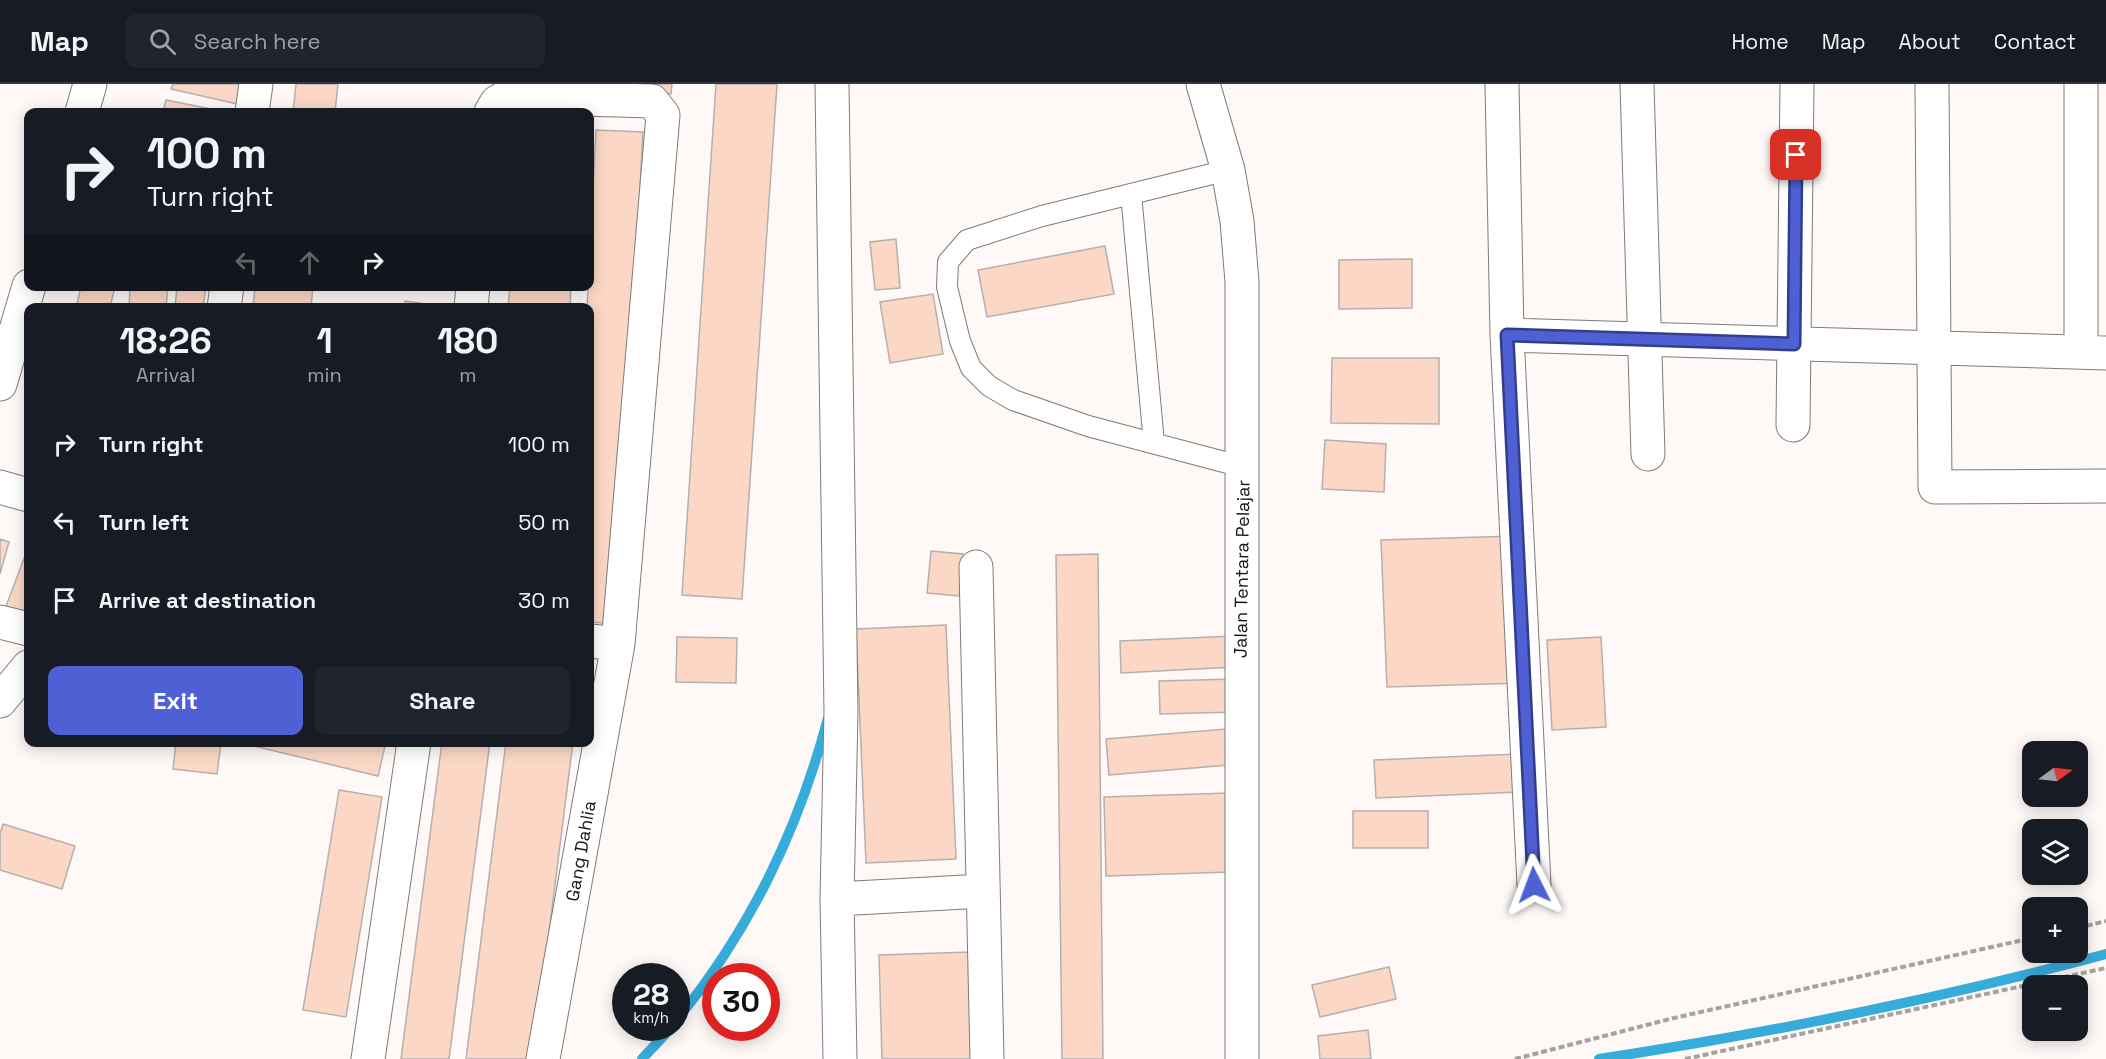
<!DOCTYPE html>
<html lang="en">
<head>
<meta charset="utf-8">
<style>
  :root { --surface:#171b24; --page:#20242c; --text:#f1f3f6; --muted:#9ea1a6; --line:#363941; --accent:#4f5fd4 }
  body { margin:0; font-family:"Space Grotesk",sans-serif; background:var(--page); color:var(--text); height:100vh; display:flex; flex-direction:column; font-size:22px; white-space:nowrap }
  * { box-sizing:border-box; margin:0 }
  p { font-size:20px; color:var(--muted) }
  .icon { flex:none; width:33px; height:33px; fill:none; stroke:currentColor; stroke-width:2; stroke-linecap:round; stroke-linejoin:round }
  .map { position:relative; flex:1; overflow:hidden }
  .side { position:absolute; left:24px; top:219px; width:570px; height:444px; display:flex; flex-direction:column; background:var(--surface); border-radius:12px; box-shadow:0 3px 15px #0003 }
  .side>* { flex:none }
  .guide { position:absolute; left:24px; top:24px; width:570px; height:183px; border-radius:12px; box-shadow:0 3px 15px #0003; background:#171b24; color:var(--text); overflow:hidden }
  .needle { width:39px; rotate:75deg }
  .buttons { position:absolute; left:2022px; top:657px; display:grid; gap:12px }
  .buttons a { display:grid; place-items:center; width:66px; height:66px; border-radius:12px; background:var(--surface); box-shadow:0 3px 15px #0003; font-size:30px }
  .speed { position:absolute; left:612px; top:879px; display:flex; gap:12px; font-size:30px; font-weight:700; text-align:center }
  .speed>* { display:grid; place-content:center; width:78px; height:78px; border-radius:50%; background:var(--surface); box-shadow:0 3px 15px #0003; line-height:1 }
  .speed small { font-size:15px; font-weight:400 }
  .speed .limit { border:9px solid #d22; background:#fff; color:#111 }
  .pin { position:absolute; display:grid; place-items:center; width:51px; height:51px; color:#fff; margin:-26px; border-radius:12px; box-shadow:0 3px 9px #0006 }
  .me { position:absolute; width:66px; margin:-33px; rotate:357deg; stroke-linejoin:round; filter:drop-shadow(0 0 4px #0008) }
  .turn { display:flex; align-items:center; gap:21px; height:126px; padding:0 24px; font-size:27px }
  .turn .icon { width:78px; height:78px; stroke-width:2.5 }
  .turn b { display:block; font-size:42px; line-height:51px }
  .lanes { display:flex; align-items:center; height:57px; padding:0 24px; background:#0003; justify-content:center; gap:30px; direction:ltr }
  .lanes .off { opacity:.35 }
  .eta { display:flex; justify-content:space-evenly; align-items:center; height:102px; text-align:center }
  .eta b { font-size:36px; font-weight:600; line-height:42px }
  .button { display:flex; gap:12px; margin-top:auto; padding:12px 24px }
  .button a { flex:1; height:69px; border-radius:12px; background:var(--accent); color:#fff; font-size:24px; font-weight:600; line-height:69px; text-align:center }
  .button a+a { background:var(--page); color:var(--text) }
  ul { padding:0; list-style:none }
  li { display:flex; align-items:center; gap:18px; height:78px; padding:0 24px }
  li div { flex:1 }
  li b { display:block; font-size:22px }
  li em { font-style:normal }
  header { display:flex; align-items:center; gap:36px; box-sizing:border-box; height:84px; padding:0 30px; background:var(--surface); border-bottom:2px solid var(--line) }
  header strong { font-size:28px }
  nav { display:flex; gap:33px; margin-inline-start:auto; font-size:21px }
  .search { width:420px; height:54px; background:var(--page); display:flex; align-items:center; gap:15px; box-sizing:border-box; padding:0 21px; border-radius:12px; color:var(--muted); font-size:22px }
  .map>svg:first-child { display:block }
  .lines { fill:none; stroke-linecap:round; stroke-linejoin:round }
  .stream { stroke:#36acda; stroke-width:10 }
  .building { fill:#fcd7c5; stroke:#b4b0ae; stroke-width:1.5 }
  .service-casing { stroke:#7f7b79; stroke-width:22 }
  .minor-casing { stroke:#7f7b79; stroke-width:35 }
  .trunk-casing { stroke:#7f7b79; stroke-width:35 }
  .path { stroke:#a6a2a0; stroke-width:4; stroke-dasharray:6 3; stroke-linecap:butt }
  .service { stroke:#fff; stroke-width:20 }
  .minor { stroke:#fff; stroke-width:33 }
  .trunk { stroke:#fff; stroke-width:33 }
  .route-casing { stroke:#333e8a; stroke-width:15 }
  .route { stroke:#4f5fd4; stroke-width:10 }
  .labels { text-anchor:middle; stroke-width:5; stroke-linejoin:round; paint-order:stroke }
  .street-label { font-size:18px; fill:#191716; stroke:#fff }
</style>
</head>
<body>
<header>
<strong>Map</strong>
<div class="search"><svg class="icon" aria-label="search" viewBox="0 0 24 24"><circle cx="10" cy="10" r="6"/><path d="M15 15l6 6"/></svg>Search here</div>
<nav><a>Home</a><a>Map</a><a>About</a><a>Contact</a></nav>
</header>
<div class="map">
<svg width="2106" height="975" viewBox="0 0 2106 975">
  <rect width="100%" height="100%" fill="#fef9f7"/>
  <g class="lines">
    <!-- stream -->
    <path class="stream" d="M676,937C750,846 798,747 828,634
      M642,975L671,944
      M1599,975C1770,949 1939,915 2106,870"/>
  </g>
  <!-- building -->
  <path class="building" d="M173,0H246L242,21L171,5Z
    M296,0H338L335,28H293Z
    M641,0H672L671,10L640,5Z
    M716,0H777L742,515L682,511Z
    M166,16L226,28H163Z
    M596,46L643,48L617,540L590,538V224H587Z
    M896,155L900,204L875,206L870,158Z
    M1105,162L1114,210L987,233L978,186Z
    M1412,175V224L1339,225V176Z
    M81,202H115L110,224H76Z
    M130,202H168L166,224H129Z
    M177,202H206L203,224H175Z
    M255,202H313L311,224H253Z
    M510,202H571L570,224H508Z
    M933,210L943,270L890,279L880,218Z
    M405,217L455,224H405Z
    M1332,274H1439V340L1331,339Z
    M1325,356L1386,360L1384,408L1322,405Z
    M1515,452L1521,599L1387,603L1381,456Z
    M0,455L9,458L0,490Z
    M28,464V526L24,539L3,530Z
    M931,467L963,470L959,512L927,509Z
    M1098,470L1103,975H1062L1056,471Z
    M946,541L956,775L866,779L856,545Z
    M1234,552L1235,583L1121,589L1120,557Z
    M677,553L737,554L736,599L676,598Z
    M1601,553L1606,643L1552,646L1547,556Z
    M1235,595L1236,628L1160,630L1159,597Z
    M1226,645L1229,681L1109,691L1106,655Z
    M176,658H221L217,690L173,685Z
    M255,658H386L378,692L254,662Z
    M442,658H490L449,975H401Z
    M506,658H573L533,975H466Z
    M1518,670L1520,708L1376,714L1374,676Z
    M339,706L382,713L346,933L303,926Z
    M1229,709L1231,788L1106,792L1104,713Z
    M1353,727H1428V764H1353Z
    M3,740L75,762L62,805L0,786V750Z
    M970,868L974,975H882L879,871Z
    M1389,883L1396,915L1320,933L1312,901Z
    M1368,946L1371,975H1320L1318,952Z"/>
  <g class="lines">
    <defs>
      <path id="service" d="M1228,86L1042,132L967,156L948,178L947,203L960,257L971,284L989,302L1013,316L1088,342L1243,383
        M1131,110L1154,359"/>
      <path id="minor" d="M832,0L841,628L837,815L840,975
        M1502,0L1507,251
        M1637,0L1648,370
        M1932,0L1935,403L2106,402
        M82,28L90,0
        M252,28L256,0
        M491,28L497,18L506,13L652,17L663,31L618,560L543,975
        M224,224L227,202
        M471,224L473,202
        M2081,268V0
        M0,300L29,202
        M1793,341L1797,0
        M0,403L28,411
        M976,483L987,975
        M0,538L28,545
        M590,557L618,560
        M0,617L28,583
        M1534,801L1507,251L2106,269
        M837,815L983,807
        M368,975L414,658"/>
      <path id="trunk" d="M1203,0L1228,86L1237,137L1242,198V975"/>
    </defs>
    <!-- service casing -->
    <use href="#service" class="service-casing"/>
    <!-- minor casing -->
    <use href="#minor" class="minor-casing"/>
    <!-- trunk casing -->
    <use href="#trunk" class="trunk-casing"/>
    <!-- path -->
    <path class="path" d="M2078,844L2106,837
      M1515,975L1674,934L2032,854
      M1685,975L2106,884"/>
    <!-- service -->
    <use href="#service" class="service"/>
    <!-- minor -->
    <use href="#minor" class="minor"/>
    <!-- trunk -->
    <use href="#trunk" class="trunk"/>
  </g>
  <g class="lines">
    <defs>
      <path id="route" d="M1534,801L1507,251L1794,260L1796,71"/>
    </defs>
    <!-- route casing -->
    <use href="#route" class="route-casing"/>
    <!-- route -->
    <use href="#route" class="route"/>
  </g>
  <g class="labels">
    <!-- street labels -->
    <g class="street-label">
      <text transform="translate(1242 485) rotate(-89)" y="6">Jalan Tentara Pelajar</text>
      <text transform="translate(581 767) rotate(-80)" y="6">Gang Dahlia</text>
    </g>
  </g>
</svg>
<div class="buttons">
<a><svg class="needle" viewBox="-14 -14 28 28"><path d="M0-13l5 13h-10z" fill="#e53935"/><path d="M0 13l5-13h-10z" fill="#9ea1a6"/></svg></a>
<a><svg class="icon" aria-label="layers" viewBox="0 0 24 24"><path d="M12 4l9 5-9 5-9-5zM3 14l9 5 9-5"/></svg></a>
<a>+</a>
<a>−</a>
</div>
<div class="speed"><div>28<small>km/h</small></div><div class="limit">30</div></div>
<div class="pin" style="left:1796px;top:71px;background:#d93025"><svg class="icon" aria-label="arrive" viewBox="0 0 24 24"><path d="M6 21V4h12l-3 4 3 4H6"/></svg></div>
<svg class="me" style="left:1534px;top:801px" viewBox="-20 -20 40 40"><path d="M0-17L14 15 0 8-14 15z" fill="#4f5fd4" stroke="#fff" stroke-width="4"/></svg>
<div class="guide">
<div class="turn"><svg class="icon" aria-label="right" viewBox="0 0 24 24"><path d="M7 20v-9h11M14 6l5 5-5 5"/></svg><div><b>100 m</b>Turn right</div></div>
<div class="lanes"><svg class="icon off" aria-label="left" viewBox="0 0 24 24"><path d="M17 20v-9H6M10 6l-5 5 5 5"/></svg><svg class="icon off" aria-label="ahead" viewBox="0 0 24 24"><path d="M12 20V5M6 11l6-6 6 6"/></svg><svg class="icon" aria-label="right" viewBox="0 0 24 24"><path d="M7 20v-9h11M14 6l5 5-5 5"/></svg></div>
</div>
<section class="side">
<div class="eta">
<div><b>18:26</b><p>Arrival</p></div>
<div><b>1</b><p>min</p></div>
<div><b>180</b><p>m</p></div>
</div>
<ul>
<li><svg class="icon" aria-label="right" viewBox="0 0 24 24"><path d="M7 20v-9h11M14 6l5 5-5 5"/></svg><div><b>Turn right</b></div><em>100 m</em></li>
<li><svg class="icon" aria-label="left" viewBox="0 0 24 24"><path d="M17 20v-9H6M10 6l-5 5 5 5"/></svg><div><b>Turn left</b></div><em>50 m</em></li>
<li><svg class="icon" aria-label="arrive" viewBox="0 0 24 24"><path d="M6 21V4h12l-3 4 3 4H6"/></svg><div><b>Arrive at destination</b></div><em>30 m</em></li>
</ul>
<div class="button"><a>Exit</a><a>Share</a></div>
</section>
</div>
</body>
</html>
